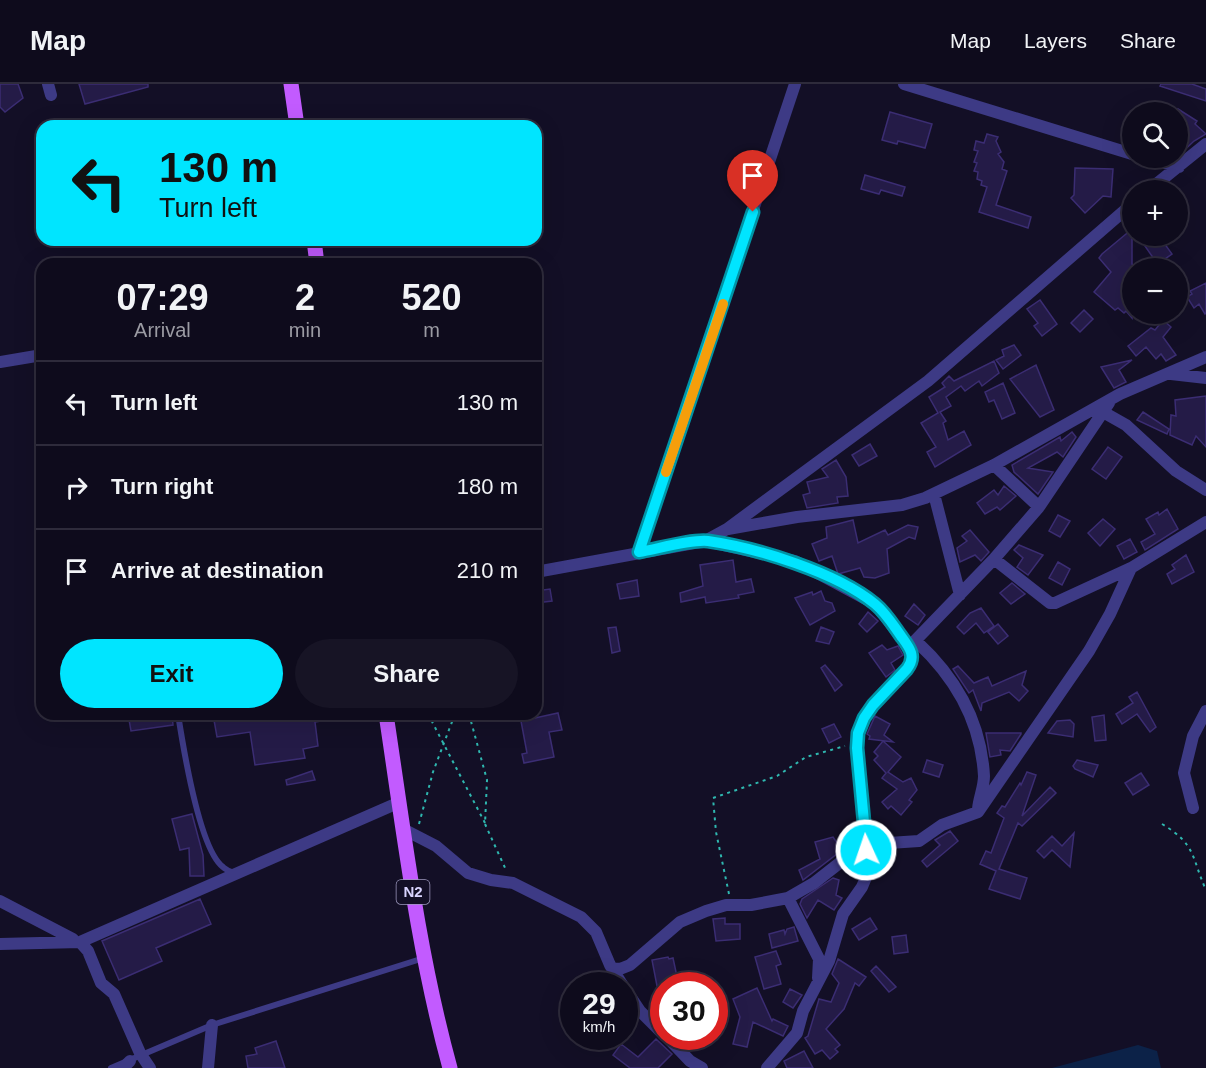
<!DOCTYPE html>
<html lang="en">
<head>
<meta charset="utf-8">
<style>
  :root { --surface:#0e0b1c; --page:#171425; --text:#f1f3f6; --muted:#9b9ba3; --line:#2e2b3b; --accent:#00e5ff }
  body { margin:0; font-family:Arial,sans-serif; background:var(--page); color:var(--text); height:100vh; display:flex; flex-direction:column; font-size:22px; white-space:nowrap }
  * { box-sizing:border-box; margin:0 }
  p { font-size:20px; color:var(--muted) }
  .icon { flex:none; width:33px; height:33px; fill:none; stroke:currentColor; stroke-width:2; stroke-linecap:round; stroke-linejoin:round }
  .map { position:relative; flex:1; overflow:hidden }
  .panel { position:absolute; left:36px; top:174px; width:506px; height:462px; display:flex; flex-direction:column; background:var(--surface); border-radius:18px; box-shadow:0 6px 24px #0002,0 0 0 2px var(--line) }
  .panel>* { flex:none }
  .top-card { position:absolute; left:36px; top:36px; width:506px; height:126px; border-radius:18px; box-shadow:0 6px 24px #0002,0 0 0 2px var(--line); background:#00e5ff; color:#111; overflow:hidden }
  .tools { position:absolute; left:1122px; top:18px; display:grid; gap:12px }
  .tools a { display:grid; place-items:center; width:66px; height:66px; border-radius:50%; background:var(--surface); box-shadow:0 6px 24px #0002,0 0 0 2px var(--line); font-size:30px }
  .speed { position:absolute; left:560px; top:888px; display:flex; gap:12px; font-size:30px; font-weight:700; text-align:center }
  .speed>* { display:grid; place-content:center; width:78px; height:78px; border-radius:50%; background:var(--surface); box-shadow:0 6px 24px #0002,0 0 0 2px var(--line); line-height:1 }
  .speed small { font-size:15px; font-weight:400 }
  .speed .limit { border:9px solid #d22; background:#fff; color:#111 }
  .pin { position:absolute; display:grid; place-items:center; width:51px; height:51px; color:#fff; margin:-62px -26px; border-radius:50% 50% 50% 0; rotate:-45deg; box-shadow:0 0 6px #0007 }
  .pin .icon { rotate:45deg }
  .me { position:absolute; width:66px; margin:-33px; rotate:357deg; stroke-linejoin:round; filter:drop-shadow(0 0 4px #0008) }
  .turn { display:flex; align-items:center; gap:21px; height:126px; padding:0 24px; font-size:27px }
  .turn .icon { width:78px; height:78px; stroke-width:2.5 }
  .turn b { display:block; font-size:42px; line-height:51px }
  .eta { display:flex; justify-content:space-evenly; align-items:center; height:102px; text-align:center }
  .eta b { font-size:36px; font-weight:800; line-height:42px }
  .button { display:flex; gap:12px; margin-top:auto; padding:12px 24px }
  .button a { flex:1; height:69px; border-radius:36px; background:var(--accent); color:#111; font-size:24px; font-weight:800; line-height:69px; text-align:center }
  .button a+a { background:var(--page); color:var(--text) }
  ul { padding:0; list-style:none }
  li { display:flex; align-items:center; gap:18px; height:84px; padding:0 24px; border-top:2px solid var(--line) }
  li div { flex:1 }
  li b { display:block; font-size:22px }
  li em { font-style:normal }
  header { display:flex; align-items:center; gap:36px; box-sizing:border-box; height:84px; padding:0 30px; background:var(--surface); border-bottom:2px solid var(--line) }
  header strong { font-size:28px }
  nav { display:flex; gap:33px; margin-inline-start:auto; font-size:21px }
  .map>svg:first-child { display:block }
  .water { fill:#0c2248 }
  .building { fill:#241b47; stroke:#3b2d73; stroke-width:1.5 }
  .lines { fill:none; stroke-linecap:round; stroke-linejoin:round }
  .path { stroke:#2fb8b0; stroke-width:2; stroke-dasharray:3 4.5; stroke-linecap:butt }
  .service { stroke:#3d3a85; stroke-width:6 }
  .minor { stroke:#3d3a85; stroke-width:12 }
  .primary { stroke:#c25bff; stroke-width:15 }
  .route-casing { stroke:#0095a6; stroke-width:15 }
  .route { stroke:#00e5ff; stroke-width:10 }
  .slow { stroke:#f59e0b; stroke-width:10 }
  .labels { text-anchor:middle; stroke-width:5; stroke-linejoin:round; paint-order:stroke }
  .shield { fill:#130f26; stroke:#9e99be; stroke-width:1.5 }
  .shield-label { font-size:15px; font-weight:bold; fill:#d9d4ff }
</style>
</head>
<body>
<header>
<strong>Map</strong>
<nav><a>Map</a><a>Layers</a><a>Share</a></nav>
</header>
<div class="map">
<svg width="1206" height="984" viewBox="0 0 1206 984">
  <rect width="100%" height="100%" fill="#130f26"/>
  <!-- water -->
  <path class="water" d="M1138,961L1157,967L1161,984H1052Z"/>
  <!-- building -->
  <path class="building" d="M0,0H18L23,14L5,28L0,23Z
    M79,0H148V3L85,20Z
    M1161,0H1192L1206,5V17L1160,2Z
    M1178,25L1197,37L1195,40L1206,50L1194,57L1178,72V55L1186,47L1178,42Z
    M890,28L932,40L925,64L898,57L897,60L882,56Z
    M987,50L998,53L996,57L1001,68L998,70L1004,78L1002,85L1007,87L996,121L1031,133L1028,144L979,128L987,103L981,101L982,97L977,95L978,88L974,87L977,79L974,78L978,67L974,66L976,57L984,59Z
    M1075,84L1113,85L1111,113L1103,112L1085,129L1071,114L1074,111Z
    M865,91L905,103L902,112L881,106L879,110L861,105Z
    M1132,145V180L1136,183L1132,184V234L1126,227L1124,229L1118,224L1115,226L1094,208L1111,188L1099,174L1102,170Z
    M1138,152H1159L1172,170L1152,184L1154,175Z
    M1206,199V229L1205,230L1199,220L1194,224L1187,213L1192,210L1190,207Z
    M1040,216L1057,240L1042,252L1034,242L1038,239L1027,225Z
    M1084,226L1093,235L1080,248L1071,239Z
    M1163,236L1171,243L1163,253L1176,271L1166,277L1161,270L1156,275L1146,263L1136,272L1128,262L1151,244L1155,246Z
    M1014,261L1021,271L1003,285L996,276L1004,272L1002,266Z
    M1132,276L1119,286L1126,298L1114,304L1101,283Z
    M994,277L999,289L982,302L979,297L965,307L961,302L946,313L951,322L940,328L946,337L943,339L948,356L964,347L971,361L935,383L927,368L936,363L921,339L938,329L929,313L945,303L942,299L949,292L954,297Z
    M1036,281L1054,326L1040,333L1010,295Z
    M1003,299L1015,329L1002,335L994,316L989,318L985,308Z
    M1206,312V363L1196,352L1192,361L1170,351L1171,331L1176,332L1175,316Z
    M1143,328L1169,345L1167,350L1137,336Z
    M1072,348L1076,353L1063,373L1057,368L1028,384L1053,388L1038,410L1014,388L1012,381L1060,353L1061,357Z
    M870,360L877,372L859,382L852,371Z
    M1108,363L1122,373L1106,395L1092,385Z
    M836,376L846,393L848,412L837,413L838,419L807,424L803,411L810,409L807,398L828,393L822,385Z
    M1004,402L1016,412L1000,426L997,423L985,430L977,419L994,406L998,411Z
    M1167,425L1178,445L1145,466L1141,458L1155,450L1146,435L1158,428L1159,431Z
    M1058,431L1070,437L1060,453L1049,447Z
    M1103,435L1115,445L1100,462L1088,449Z
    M853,436L858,459L885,446L888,451L908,441L918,443L915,455L909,453L887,465L889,489L875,494L864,493L860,484L838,490L832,472L819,477L812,460L827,454L826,443Z
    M970,446L989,468L981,477L975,471L960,478L957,464L967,457L962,452Z
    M1130,455L1137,468L1124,475L1117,462Z
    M1019,461L1043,471L1028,491L1017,483L1023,474L1014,466Z
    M1186,471L1194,488L1172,500L1167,490L1175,485L1172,481Z
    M733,476L736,498L751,495L754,508L738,511L739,514L706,519L705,513L681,518L680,509L703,502L700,481Z
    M1058,478L1070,485L1062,501L1049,494Z
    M637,496L639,512L620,515L617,500Z
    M1012,499L1025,510L1011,520L1000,509Z
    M550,505L552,517L536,519V507Z
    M821,507L825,517L832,519L835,527L810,541L795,514L812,508L813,511Z
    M914,520L925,531L918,541L905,532Z
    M981,524L994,542L984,549L976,539L964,550L957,543L970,529Z
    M868,528L878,537L867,548L859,540Z
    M998,540L1008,552L998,560L988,548Z
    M616,543L620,567L612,569L608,544Z
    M821,543L834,548L829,560L816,557Z
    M882,561L887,566L898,562L903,571L891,579L895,586L886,593L869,569Z
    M825,581L842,601L835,607L821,584Z
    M958,582L974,599L988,593L992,602L1026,587L1022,601L1028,607L1019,617L1009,608L982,619L981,627L973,606L969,609L953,585Z
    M1137,608L1156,643L1150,648L1137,630L1122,640L1116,630L1133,619L1129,613Z
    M558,629L562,646L549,648L554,673L524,679L522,670L527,669L521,637Z
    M128,630H172L173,641L131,647Z
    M250,630H332L333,635L315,638L318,662L303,665L305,674L255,681L250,648L217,653L214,636Z
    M1104,631L1106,656L1095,657L1092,633Z
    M875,632L890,640L884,651L893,658L869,655L870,652L867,650Z
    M1070,636L1074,640L1073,653L1048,649L1057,637Z
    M834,640L841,653L829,659L822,645Z
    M986,649H1021V650L1010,667L1000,666L1001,671L990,673Z
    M883,657L901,673L888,688L903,698L911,694L917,706L909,716L912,718L901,731L891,722L888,725L882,718L897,705L882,694L886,689L874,676L878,672L874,668Z
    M927,676L943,681L939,693L923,688Z
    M1077,676L1098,681L1093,693L1075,685L1073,682Z
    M312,687L315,696L287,701L286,696Z
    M1027,688L1036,691L1022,732L1050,703L1056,709L1022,742L1018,739L999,785L1027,794L1020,815L989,805L996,787L980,780L986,767L991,769L1004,734L997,729L1002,722L1005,723L1020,699L1021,701Z
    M1141,689L1149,701L1133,711L1125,699Z
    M192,730L203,771L204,792H190L189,764L180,766L172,735Z
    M950,747L958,757L927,783L922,777L940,761L935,756Z
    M1074,749L1070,783L1052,766L1044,774L1037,767L1052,752L1062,762Z
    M833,753L842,766L803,796L799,786L820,775L815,758Z
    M833,794L839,796L836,811L842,814L834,826L818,816L807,834L800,820L802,815Z
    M200,815L211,840L156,864L162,877L119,896L102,857Z
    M725,834V840H740V855L716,857L713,835Z
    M870,834L877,845L859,856L852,845Z
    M794,843L798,857L772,864L769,850L784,846L785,850L787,845Z
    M906,851L908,868L894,870L892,853Z
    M776,867L781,880L776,882L781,900L764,905L755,873Z
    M668,873L669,875L673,874L679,902H657L652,876Z
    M838,875L866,893L859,902L855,899L844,925L826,945L840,961L835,965L838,968L830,975L822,966L815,970L805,954L808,952L819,915L831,918L839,899L832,890Z
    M876,882L896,903L889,908L871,887Z
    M757,904L772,937L773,935L788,942L783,952L753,938L747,963L733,960L740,933L733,915Z
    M790,905L802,911L793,924L783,918Z
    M656,955L672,970L658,984H630L613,971L621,960L638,973Z
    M276,957L285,984H248L246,972L257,970L255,964Z
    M804,967L813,984H787L784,977Z"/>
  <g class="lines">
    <!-- path -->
    <path class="path" d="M428,630L485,739
      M469,630L487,696L485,740L506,786
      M419,740L433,688L455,630
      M1162,740C1197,761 1191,773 1206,806
      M729,810L716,748L713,714L777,692L806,673L845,662"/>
    <!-- service -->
    <path class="service" d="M178,630C183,662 199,765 223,783C226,786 232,788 235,790
      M111,984L212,941L424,874"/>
    <!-- minor -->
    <path class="minor" d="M48,0L51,11
      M904,0L1132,70
      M1146,74L1179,83
      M1149,106L1206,60
      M0,278L42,271
      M1171,290L1206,294
      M1103,328L1126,341L1176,387L1206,406
      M994,381L1039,423
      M934,410L960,511
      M728,445L797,433L902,421L925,414L994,381L1120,310L1206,273
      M705,457L795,477L875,520L909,563L912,571L911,579L907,585L873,621L864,634L858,649L857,664L864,738L863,753L869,786L862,803L843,830L829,877L803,927L797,949L767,984
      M639,468L795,0
      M994,475L1050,519H1055L1131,484L1206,438
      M536,488L705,457L727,445L928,297L1132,120
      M917,558C956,594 981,637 984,692C984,703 979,714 978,725
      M909,563L994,475L1039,423L1109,319
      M1193,724L1184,689L1193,652L1206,627
      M403,745L436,762L468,789L491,796L513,799L581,833L596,848L610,881L623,902
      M866,766L874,760L919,757L942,741L978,728L1089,567L1110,530L1131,484
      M788,814L819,875L818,894
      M0,817L73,855
      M80,858L400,718
      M0,860L80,858L88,867L101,899L114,910L140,969L150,984
      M612,884L620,885L630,881L680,838L706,827L726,821H751L788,814L814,799L851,770L863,753
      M624,903L640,927L663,950
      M666,952L690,977L702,984
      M123,984L130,977
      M208,984L212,941"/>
    <!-- primary -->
    <path class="primary" d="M291,0L297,42
      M314,156L317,180
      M386,630C404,749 418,868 450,984"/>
  </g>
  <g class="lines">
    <defs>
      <path id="route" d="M753,128L639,468C657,465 692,455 708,457C757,464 836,488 875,520C886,529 893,541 901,552C909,563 917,572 907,585L873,621L864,634L858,649L857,664L864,738L863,753L866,766"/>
    </defs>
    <!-- route casing -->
    <use href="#route" class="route-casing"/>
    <!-- route -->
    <use href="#route" class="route"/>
    <!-- slow -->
    <path class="slow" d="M666,388L723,220"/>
  </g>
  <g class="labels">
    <!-- shield labels -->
    <rect class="shield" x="396.5" y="796" width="33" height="24" rx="4.5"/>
    <g class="shield-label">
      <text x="413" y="813">N2</text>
    </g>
  </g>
</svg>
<div class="tools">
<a><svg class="icon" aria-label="search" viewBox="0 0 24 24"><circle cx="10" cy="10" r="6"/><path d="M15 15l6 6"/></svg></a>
<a>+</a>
<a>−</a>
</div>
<div class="speed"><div>29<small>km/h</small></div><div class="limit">30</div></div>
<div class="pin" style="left:753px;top:128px;background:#d93025"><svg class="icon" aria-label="arrive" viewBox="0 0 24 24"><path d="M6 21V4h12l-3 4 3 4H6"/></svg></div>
<svg class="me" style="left:866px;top:766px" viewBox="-20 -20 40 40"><circle r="17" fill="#00e5ff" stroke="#fff" stroke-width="3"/><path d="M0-11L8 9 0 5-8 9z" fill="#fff"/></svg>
<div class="top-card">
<div class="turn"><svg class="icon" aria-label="left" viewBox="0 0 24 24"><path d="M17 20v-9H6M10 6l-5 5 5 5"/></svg><div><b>130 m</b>Turn left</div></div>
</div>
<section class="panel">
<div class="eta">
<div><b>07:29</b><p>Arrival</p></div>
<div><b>2</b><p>min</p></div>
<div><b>520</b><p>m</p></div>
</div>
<ul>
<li><svg class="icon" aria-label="left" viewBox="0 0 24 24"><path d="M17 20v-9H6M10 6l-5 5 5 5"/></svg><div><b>Turn left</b></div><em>130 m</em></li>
<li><svg class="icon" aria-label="right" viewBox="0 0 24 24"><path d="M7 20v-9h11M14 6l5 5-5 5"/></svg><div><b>Turn right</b></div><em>180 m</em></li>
<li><svg class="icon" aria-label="arrive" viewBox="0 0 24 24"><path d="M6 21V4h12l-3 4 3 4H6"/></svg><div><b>Arrive at destination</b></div><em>210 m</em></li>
</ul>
<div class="button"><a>Exit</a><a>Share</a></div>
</section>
</div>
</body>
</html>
